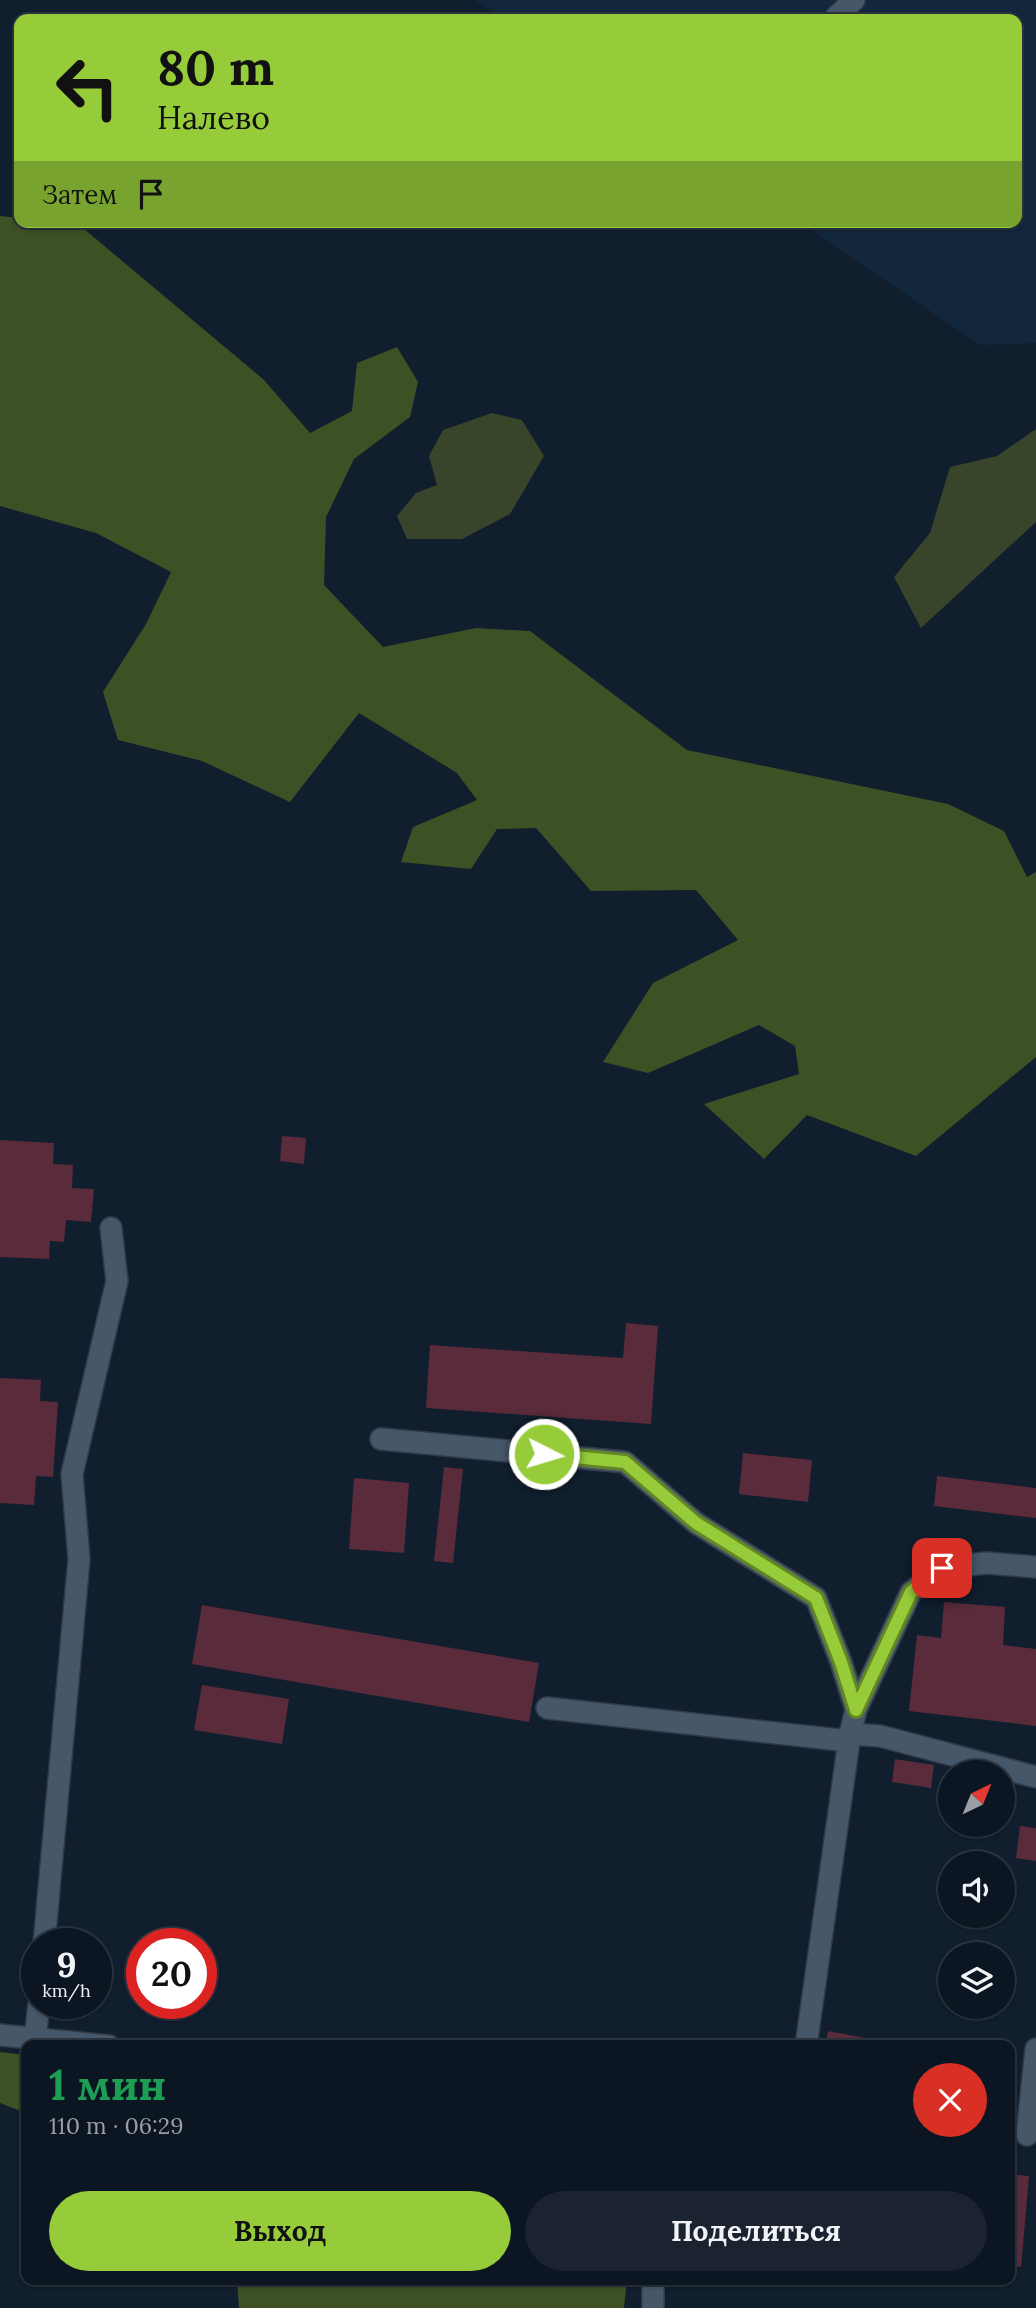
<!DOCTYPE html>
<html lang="ru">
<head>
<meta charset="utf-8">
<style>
  :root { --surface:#0c1622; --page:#1a232f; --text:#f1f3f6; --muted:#9a9fa5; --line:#2c3540; --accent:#96cc3a }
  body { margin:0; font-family:Lora,serif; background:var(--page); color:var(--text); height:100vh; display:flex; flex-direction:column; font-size:26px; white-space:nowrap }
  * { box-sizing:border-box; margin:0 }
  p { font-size:23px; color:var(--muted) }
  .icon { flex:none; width:38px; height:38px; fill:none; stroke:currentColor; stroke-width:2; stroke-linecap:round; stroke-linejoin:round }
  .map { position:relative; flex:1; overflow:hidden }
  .panel { position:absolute; left:21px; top:2040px; width:994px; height:245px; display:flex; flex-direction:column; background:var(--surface); border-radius:14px; box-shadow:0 2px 5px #0004,0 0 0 2px var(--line) }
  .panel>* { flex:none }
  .hud { position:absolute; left:14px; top:14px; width:1008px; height:214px; border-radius:14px; box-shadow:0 2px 5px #0004,0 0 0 2px var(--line); background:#96cc3a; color:#111; overflow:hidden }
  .needle { width:46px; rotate:43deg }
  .fabs { position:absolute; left:938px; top:1760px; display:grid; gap:14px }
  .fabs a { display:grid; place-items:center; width:77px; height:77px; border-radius:50%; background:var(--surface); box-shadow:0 2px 5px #0004,0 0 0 2px var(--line); font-size:35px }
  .speed { position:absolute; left:21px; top:1928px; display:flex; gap:14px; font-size:35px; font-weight:700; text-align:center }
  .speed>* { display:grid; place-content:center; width:91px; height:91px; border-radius:50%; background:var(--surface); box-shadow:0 2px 5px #0004,0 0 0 2px var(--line); line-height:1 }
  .speed small { font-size:18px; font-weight:400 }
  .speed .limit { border:10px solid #d22; background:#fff; color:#111 }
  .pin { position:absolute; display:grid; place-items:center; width:60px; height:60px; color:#fff; margin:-30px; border-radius:14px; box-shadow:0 4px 10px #0006 }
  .me { position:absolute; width:77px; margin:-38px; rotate:95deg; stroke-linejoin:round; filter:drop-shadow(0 0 5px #0008) }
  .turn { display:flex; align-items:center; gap:24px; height:147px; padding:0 28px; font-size:32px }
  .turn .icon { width:91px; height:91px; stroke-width:2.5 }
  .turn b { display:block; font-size:49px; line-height:60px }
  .then { display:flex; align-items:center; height:66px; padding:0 28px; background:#0003; gap:14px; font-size:26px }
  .round { display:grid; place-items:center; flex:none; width:74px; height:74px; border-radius:37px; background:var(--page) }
  .overview { display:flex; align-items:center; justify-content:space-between; height:119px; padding:0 28px }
  h1 { font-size:42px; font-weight:700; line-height:52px; color:#1e9e55 }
  .primary-button { display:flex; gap:14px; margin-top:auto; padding:14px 28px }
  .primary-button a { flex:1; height:80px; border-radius:42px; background:var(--accent); color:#111; font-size:28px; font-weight:700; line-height:80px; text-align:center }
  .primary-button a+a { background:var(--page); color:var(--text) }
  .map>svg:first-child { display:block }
  .built { fill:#13273c }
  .green { fill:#39452b }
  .forest { fill:#3e5125 }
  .building { fill:#5a2b3b }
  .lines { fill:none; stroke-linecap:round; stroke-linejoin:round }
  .minor-casing { stroke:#303946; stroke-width:24 }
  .minor { stroke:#46576a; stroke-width:21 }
  .route-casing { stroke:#628526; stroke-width:18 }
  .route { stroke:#96cc3a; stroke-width:12 }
</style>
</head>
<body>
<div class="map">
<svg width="1036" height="2308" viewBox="0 0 1036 2308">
  <rect width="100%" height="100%" fill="#101e2e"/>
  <!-- built -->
  <path class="built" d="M475,0H1036V343L980,345L800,222H1017V19H503Z"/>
  <!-- green -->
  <path class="green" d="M492,413L522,420L544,456L510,514L462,539H407L397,516L416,493L437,485L429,456L443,430Z
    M1036,429V522L921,628L894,577L930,533L950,467L997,456Z"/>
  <!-- forest -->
  <path class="forest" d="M0,216L19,218V222L77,223L264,380L310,433L352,411L357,363L397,347L418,382L410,417L354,459L326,517L324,585L383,647L476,628L530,631L687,750L948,804L1004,831L1027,877L1036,872V1057L916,1156L807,1115L764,1159L704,1104L799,1074L795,1046L759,1025L648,1073L603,1062L653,983L738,940L696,890L591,891L536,828L497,829L471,869L401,862L413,827L477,800L457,773L359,713L290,802L202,761L118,740L103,692L146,624L171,572L96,533L0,506Z
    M0,2052L26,2055V2113L0,2103Z
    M237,2280H627L624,2308H239Z"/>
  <!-- building -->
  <path class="building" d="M282,1136L306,1138L304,1164L280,1161Z
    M0,1140L54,1143L53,1164L73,1165L72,1188L94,1189L91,1222L66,1220L64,1242L50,1241L49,1259L0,1257Z
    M626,1323L658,1326L651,1424L426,1408L430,1345L623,1358Z
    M0,1378L41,1380L40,1401L58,1402L53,1477L36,1476L34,1505L0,1503Z
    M743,1453L812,1460L808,1502L739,1494Z
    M444,1467L463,1469L453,1563L434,1561Z
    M937,1476L1036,1488V1518L934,1506Z
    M354,1478L409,1483L404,1553L349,1549Z
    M944,1602L1005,1607L1003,1645L1036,1649V1726L909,1711L917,1635L941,1638Z
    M202,1605L539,1663L529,1722L192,1664Z
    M202,1685L289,1699L282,1744L194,1730Z
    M895,1759L934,1765L931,1788L892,1782Z
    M1020,1826L1036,1828V1861L1016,1858Z
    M828,2031L865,2038L863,2046H825Z
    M1010,2174L1029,2176L1021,2267L1010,2266Z"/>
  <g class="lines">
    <defs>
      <path id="minor" d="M836,17L854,0
        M381,1439L625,1462L696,1523L816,1598L841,1662L856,1710L850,1734L806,2046
        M547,1708L849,1741
        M856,1710L911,1592L942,1568L986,1563L1036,1567
        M850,1734L880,1736L1036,1777
        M44,1944L79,1559L72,1474L117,1281L111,1228
        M0,2035L109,2046
        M35,2039L39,2004
        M1027,2135L1036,2049
        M653,2280V2308"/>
    </defs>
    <!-- minor casing -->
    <use href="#minor" class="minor-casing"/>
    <!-- minor -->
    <use href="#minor" class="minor"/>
  </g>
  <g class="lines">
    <defs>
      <path id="route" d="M544,1454L625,1462L696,1523L816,1598L841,1662L856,1710L911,1592L942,1568"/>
    </defs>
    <!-- route casing -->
    <use href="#route" class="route-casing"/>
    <!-- route -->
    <use href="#route" class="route"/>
  </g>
</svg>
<div class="fabs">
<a><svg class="needle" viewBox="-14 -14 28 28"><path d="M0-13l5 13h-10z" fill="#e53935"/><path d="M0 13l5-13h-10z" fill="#9a9fa5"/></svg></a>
<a><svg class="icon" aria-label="sound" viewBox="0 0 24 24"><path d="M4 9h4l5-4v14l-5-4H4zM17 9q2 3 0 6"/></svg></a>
<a><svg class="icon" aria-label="layers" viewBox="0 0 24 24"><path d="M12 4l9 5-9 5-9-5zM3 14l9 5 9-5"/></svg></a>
</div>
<div class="speed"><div>9<small>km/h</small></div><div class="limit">20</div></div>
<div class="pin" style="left:942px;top:1568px;background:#d93025"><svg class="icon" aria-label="arrive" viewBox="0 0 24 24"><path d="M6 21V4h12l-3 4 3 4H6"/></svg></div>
<svg class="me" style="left:544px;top:1454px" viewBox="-20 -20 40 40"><circle r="17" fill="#96cc3a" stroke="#fff" stroke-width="3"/><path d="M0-11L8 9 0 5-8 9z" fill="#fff"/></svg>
<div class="hud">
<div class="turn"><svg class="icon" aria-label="left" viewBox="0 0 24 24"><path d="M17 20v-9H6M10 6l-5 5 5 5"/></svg><div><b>80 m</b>Налево</div></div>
<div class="then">Затем<svg class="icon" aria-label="arrive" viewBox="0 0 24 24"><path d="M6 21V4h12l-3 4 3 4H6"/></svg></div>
</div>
<section class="panel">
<div class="overview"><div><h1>1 мин</h1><p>110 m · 06:29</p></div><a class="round" style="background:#d93025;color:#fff"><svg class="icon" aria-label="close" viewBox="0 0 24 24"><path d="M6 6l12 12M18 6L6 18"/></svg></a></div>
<div class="primary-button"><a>Выход</a><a>Поделиться</a></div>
</section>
</div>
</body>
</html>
